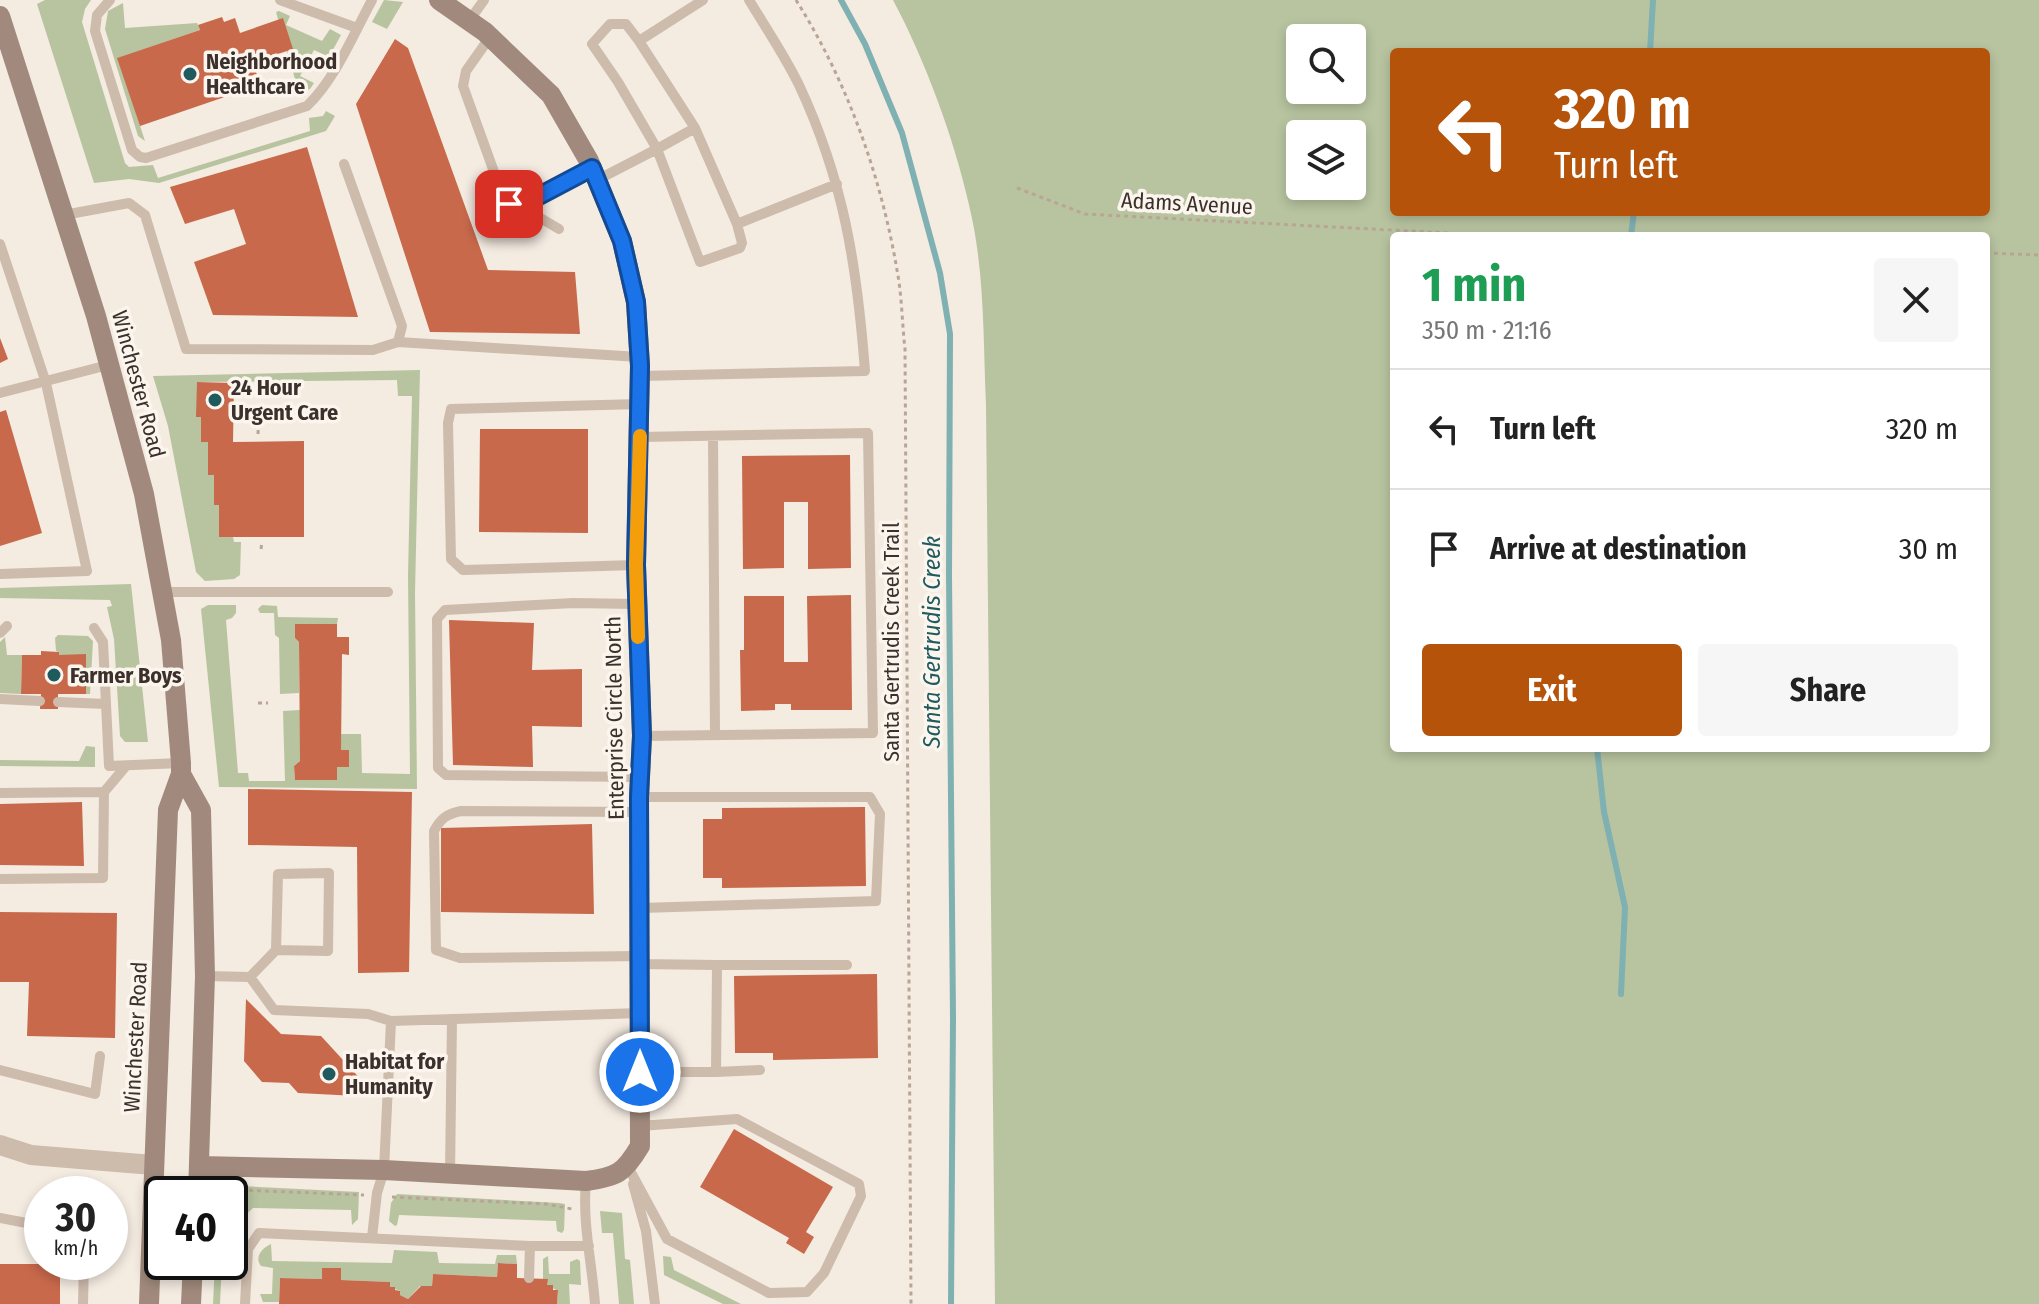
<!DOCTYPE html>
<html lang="en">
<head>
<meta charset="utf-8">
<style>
  :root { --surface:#fff; --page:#f6f6f6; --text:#222; --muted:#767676; --line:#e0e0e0; --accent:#b45309 }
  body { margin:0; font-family:"Fira Sans Condensed",sans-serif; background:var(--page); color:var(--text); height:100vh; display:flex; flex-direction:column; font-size:30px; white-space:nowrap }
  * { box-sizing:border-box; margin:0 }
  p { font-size:26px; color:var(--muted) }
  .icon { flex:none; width:44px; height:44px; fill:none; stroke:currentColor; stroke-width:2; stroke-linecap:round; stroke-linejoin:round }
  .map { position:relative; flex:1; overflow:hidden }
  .panel { position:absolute; left:1390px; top:232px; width:600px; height:520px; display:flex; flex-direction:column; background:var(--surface); border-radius:8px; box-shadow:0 4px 12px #0003 }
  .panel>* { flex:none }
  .guide { position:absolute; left:1390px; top:48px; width:600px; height:168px; border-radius:8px; box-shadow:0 4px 12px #0003; background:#b45309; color:#fff; overflow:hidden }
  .fabs { position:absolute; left:1286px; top:24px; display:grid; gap:16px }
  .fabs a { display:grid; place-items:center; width:80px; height:80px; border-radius:8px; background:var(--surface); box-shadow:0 4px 12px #0003; font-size:40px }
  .speed { position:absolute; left:24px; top:1176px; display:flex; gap:16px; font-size:40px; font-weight:700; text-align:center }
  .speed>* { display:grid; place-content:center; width:104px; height:104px; border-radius:50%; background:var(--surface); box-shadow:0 4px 12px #0003; line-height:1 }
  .speed small { font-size:20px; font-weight:400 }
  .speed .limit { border:4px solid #111; border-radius:12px; background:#fff; color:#111 }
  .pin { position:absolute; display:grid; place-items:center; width:68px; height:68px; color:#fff; margin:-34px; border-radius:16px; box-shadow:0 4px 12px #0006 }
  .me { position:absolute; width:88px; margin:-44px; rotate:0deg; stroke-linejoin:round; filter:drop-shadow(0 0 6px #0008) }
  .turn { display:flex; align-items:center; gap:28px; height:168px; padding:0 32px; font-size:36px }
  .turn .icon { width:104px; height:104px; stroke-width:2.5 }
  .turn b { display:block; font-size:56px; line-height:68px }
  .round { display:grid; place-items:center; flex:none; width:84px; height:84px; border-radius:8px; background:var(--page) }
  .summary { display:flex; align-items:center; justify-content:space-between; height:136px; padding:0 32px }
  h1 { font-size:48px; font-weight:700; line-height:60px; color:#1e9e55 }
  .cta { display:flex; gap:16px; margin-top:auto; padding:16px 32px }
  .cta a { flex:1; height:92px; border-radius:8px; background:var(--accent); color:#fff; font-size:32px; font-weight:700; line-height:92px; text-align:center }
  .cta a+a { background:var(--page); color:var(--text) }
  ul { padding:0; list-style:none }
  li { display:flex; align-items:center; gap:24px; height:120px; padding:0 32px; border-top:2px solid var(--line) }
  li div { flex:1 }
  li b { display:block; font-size:30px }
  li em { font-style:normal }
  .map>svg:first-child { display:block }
  .green { fill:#b8c4a0; fill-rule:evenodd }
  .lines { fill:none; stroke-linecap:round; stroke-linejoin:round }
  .stream { stroke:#7fb0b2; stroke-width:6 }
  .building { fill:#c8694b }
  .path { stroke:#b9a596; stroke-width:3; stroke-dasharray:4 4; stroke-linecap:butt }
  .lane { stroke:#cdbbac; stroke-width:10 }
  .street { stroke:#cdbbac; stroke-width:20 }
  .secondary { stroke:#a18a7d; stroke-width:20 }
  .route-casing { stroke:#114b97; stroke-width:20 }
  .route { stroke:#1a73e8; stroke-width:14 }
  .slow { stroke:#f59e0b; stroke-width:14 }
  .poi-dot { fill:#1f5a5e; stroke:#fbf5ee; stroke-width:3 }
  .labels { text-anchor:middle; stroke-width:7; stroke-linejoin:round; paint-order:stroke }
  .poi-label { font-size:22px; font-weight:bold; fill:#3b302b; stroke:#fbf5ee; text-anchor:start }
  .street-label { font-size:22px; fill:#3b302b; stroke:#fbf5ee }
  .water-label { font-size:24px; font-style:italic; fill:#1f5a5e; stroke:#fbf5ee }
</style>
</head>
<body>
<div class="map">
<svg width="2039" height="1304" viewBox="0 0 2039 1304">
  <rect width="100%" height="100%" fill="#f4ebe1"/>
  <!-- green -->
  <path class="green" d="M45,0H91L85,9L82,22L125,163L129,167L153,165L158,178L310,131L309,118L323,116L326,111L335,116L326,131L159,183L129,179L94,183L37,4Z
    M384,0L403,2L387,29L372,22Z
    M893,0H2039V1304H995L986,405C983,339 985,270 969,205C954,138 925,60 893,0ZM1300,38H1352V90H1300ZM1394,52H1986V212H1394ZM1300,134H1352V186H1300ZM1394,236H1986V748H1394Z
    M123,3L125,28L197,23L200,30L118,58L145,141L138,136L105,29L108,11Z
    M279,11L290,16L286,25L322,41L330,29L341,35L329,57L314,50L300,76L314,83L310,89L299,93L276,12Z
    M420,370L415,593L417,789L219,787L201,609L208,605H236V613L232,618L226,620L238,773H248L249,781H285L283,711L300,710V761L294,766L295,780H337V767H349V750H341V734H361L362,773L410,774L408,576L412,396H398L397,380L197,382V417H201V442H208V474L214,475V505H219V537H233L234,542H241L240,575L234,579L205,581L196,572L168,426L153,376Z
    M131,584L148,742H125L120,736L114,639L107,607L112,606L110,600L0,598V588Z
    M262,605L277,606L278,617L338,618L337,624H295V638L299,642V693L280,694L279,638L275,635L274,613H260L258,609Z
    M58,635L88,636L93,641L90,694H86V655H59V652L56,651L55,638Z
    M5,637L7,655H22L21,694L0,693V642Z
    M86,746L95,747V767L0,766V760L79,761Z
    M241,1186L359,1192L358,1219L352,1225L351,1210L253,1208L230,1230V1206L241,1194Z
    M397,1194L559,1203L565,1204L564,1230L562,1233L557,1231L556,1221L399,1215L397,1225L395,1226L389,1221L391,1203Z
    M600,1211L622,1213L625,1259L630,1260L634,1304H619L613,1233H602Z
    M271,1244L272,1261L392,1263L394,1250L437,1252L439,1263L495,1264L497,1255H516L517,1264L498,1263L497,1277L433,1274L432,1286H420L408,1299L400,1295V1291L390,1287V1282L341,1280V1268H323L322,1279L280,1278L279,1302H263L260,1294H272L273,1268L261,1266C254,1257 262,1248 271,1244Z
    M548,1256L549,1274H570V1262L577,1259L580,1261L581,1285L569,1284L570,1304H557L558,1291L547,1285V1279H543V1259Z
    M663,1256L671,1257L674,1270L741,1304H723L664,1275Z
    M215,1262H222L220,1304H213Z"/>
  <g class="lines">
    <!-- stream -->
    <path class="stream" d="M841,0L865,44L902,133L940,273L950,334L949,576L953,1018L951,1304
      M1650,52L1653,0
      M1631,236L1634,212
      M1597,748L1604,812L1625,907L1621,994"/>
  </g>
  <!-- building -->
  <path class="building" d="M222,17L224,22L235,18L240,33L283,18L293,49L253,62L260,85L140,126L117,58L200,30L198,25Z
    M395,39L408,48L488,270L575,272L580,334L430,332L356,104Z
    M307,147L358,317L213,315L194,262L246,244L234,209L185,224L170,187Z
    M0,338L8,359L0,363Z
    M197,382L234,383L233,442L304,441V537H219V505H214V475H208V442H201V417H196Z
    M6,410L42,533L0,546V412Z
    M480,429H588V533L479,532Z
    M850,455L851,568L808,569V502H784V568L743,569L742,456Z
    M851,595L852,710H791V704H775V710L741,711L740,650H744V596H784V662H808L807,596Z
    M449,620L534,623L532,670L582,669V727L532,726L533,767L453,765Z
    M295,624H337V637H349V655L342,654L341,750H349V767H337V780H295L294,766L300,761L299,642L295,638Z
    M41,651L59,652V655L86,654V694H58V709H40L41,694H21L22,655H41Z
    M248,789L412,792L409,972L358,973L357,847L248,845Z
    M82,802L84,866L0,865V804Z
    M865,807L866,886L722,888V878H703V819H722V808Z
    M592,824L594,914L441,912V828Z
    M0,912L117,913L115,1038L27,1036L29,982H0Z
    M877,974L878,1058L773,1060V1053H735L734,976Z
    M246,999L281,1034L321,1036L377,1097L298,1093L289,1083L262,1082L244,1061Z
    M734,1129L833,1187L806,1232L814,1237L804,1254L786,1243L789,1238L700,1187Z
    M498,1263L517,1264V1278L548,1279L547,1285H553V1290H558L557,1304H279L280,1278L322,1279V1268H341V1280L390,1282V1287H395V1290L400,1291V1295L408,1299L421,1286H432L433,1274L497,1277Z
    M0,1264H60V1304H0Z"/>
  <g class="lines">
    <!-- path -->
    <path class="path" d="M796,0C847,81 881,176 897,270C902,296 902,323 905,349L911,1304
      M1017,188L1085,214L1505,236
      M1986,253L2039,255
      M258,434L259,410
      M261,549L262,542
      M258,703H268
      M241,1190L364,1195
      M392,1197L546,1204L572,1209"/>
    <!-- lane -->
    <path class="lane" d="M110,0L97,15L95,31L132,150L140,157L146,158L307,106C336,78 353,35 372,0
      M280,0L357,28
      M469,21L484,0
      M490,37L466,71L463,86L502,194L509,204L520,206L592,168
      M639,41L695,128L737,224
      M695,128L657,149L618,82L592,44L610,24H626L639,41L703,0
      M597,180L657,149L700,262L740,248L742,243L737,224L837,184
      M520,206L559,229
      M64,215L129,203L145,215L186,349L373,350L398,342L402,326L344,164
      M0,244L46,383L87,571L0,574
      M398,342L639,357
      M640,376L865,371C857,266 844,181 799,85C785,56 766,28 749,0
      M0,393L108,365
      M640,437L868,433L873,733L642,736
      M713,437L715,734
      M636,565L463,570L451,559L448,423L451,409L640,404
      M163,592H388
      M637,604L573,603L445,610L437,619L438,768L446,775L640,777
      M94,628L103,642L109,766L181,763
      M0,633L7,626
      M0,699L40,701
      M58,702L106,704
      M0,793L104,792
      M639,797H870L880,814L876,901L641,908
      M640,812L461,811C447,814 441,818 434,831L436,950L460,958L640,956
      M0,879L103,878L104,792L126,766
      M640,964L717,965L716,1072H640
      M717,965H847
      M205,976L250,977L276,950L328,951L329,873L278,874L276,950
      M250,977L274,1010L368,1014L391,1021L641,1013
      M0,1070L95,1094L100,1056
      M716,1072L760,1070
      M628,1167L667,1239L769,1293L807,1292L824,1273L861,1196L859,1184L737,1119L640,1126
      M450,1174L452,1019
      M586,1181C582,1222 592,1263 595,1304
      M633,1184L646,1231L655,1304
      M0,1218L42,1226
      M372,1237L377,1193L384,1170L391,1021
      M529,1278L530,1246
      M83,1304L84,1262
      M245,1304L248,1249L259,1233L530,1246H589"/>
    <!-- street -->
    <path class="street" d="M0,1145L31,1155L153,1165"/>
    <!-- secondary -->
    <path class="secondary" d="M0,16L96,316L144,494L171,640L181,763V774L168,810L149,1304
      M181,774L201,810L205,976L198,1194
      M200,1166L384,1170L586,1181C617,1177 624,1173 640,1146L639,797L642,736L636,565L640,366L636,302L622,241L589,161L551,95L485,32L439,0
      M191,1304L193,1262"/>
  </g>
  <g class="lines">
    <defs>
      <path id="route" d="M509,204L520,206L592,168L622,241L636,302L640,366L636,565L642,736L639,797L640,1072"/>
    </defs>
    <!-- route casing -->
    <use href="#route" class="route-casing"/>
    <!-- route -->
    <use href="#route" class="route"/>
    <!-- slow -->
    <path class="slow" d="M638,637L636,565L640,436"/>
  </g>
  <!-- markers -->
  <g class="poi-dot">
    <circle cx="190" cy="74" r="8"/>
    <circle cx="215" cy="400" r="8"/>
    <circle cx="54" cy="675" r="8"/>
    <circle cx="329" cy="1074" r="8"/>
  </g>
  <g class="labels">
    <!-- poi labels -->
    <g class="poi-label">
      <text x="206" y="69">Neighborhood<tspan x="206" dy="25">Healthcare</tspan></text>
      <text x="231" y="395">24 Hour<tspan x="231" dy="25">Urgent Care</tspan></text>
      <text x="70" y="683">Farmer Boys</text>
      <text x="345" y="1069">Habitat for<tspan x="345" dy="25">Humanity</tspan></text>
    </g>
    <!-- street labels -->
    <g class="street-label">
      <text transform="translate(1187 203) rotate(3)" y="8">Adams Avenue</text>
      <text transform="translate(139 384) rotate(75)" y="8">Winchester Road</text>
      <text transform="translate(891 642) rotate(-90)" y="8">Santa Gertrudis Creek Trail</text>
      <text transform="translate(614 718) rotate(-91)" y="8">Enterprise Circle North</text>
      <text transform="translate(135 1037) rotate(-87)" y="8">Winchester Road</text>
    </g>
    <!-- water labels -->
    <g class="water-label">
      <text transform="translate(932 642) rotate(-90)" y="8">Santa Gertrudis Creek</text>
    </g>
  </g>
</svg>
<div class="fabs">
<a><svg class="icon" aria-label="search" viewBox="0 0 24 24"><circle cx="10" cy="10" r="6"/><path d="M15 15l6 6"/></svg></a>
<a><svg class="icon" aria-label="layers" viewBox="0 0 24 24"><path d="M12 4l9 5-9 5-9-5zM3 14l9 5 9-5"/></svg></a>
</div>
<div class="speed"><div>30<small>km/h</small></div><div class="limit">40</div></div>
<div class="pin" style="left:509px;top:204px;background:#d93025"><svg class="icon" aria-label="arrive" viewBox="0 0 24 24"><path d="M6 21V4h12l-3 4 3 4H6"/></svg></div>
<svg class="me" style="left:640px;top:1072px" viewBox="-20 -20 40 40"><circle r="17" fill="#1a73e8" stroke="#fff" stroke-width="3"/><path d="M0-11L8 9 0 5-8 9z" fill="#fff"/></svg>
<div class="guide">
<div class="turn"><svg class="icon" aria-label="left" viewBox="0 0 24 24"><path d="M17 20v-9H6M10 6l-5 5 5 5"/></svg><div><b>320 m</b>Turn left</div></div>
</div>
<section class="panel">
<div class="summary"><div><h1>1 min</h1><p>350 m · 21:16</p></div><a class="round"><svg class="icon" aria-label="close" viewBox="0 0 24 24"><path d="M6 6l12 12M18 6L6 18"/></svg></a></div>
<ul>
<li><svg class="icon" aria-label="left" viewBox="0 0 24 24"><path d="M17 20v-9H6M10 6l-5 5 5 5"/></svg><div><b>Turn left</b></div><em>320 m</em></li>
<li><svg class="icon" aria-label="arrive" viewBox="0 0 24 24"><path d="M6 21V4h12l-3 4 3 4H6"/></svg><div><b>Arrive at destination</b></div><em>30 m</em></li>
</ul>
<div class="cta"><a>Exit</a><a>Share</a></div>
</section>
</div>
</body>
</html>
